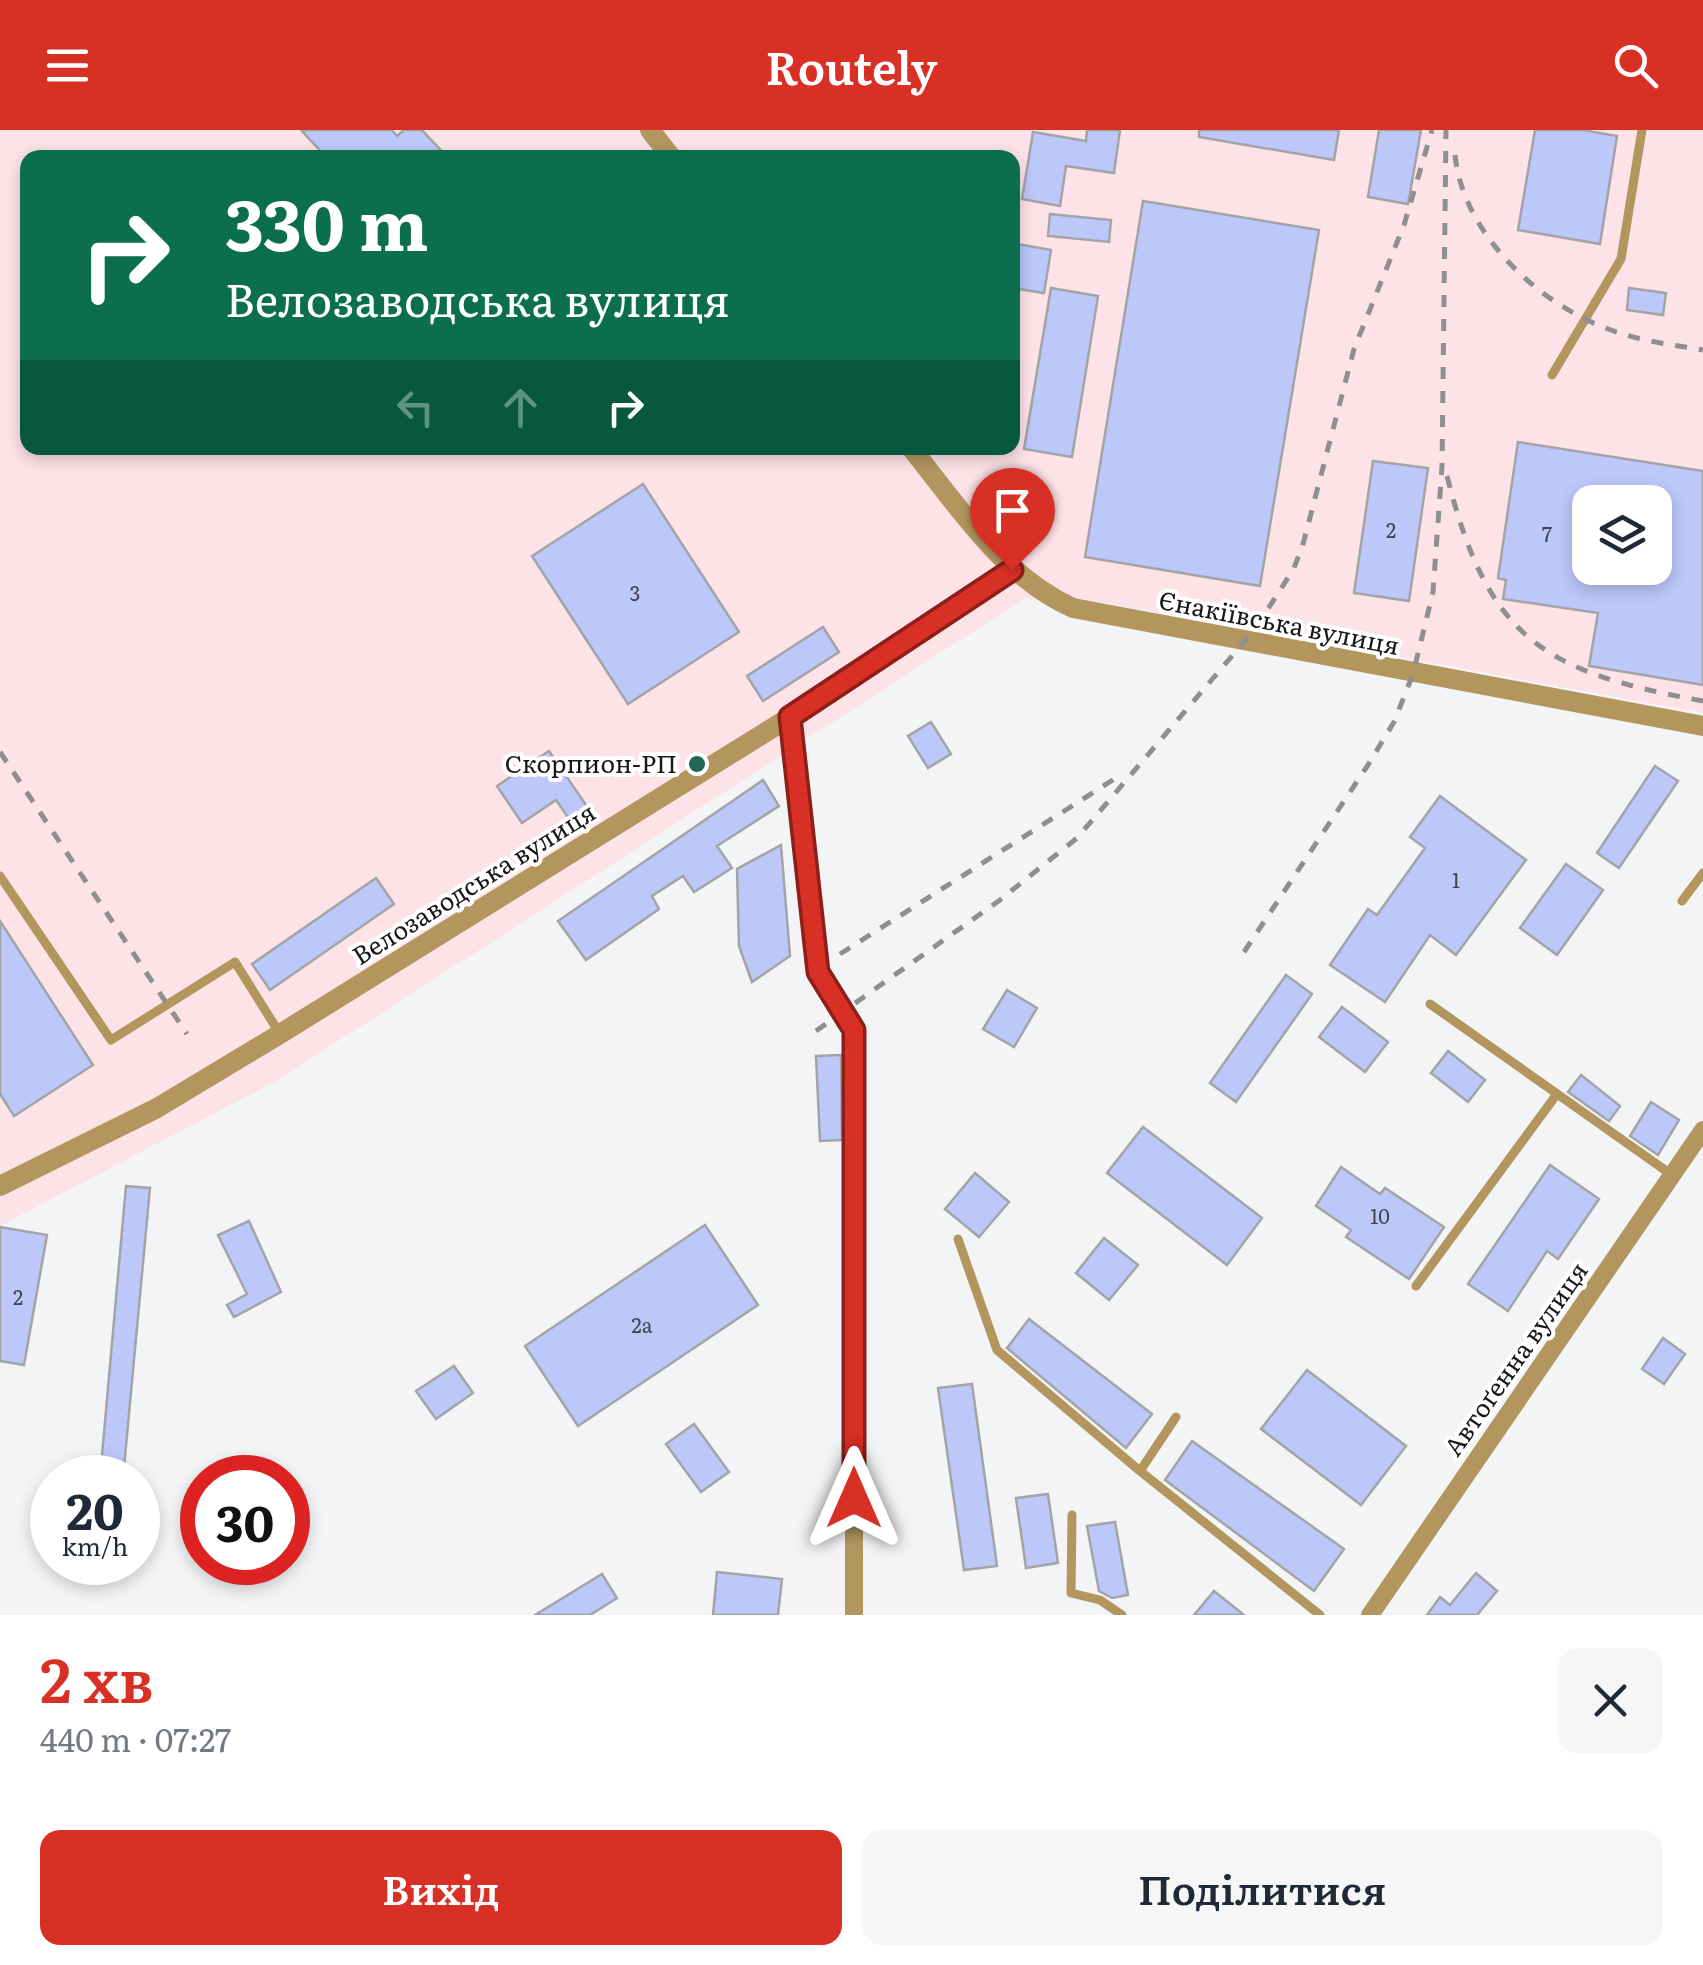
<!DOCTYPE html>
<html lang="uk">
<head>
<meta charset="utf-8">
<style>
  :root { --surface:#fff; --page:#f6f6f7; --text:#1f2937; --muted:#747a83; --accent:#d93025 }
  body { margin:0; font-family:Literata,serif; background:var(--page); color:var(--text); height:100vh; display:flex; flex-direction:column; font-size:38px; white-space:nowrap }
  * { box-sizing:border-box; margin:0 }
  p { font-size:32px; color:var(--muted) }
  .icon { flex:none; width:55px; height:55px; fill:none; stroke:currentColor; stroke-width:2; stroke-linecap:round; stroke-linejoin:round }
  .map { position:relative; height:1485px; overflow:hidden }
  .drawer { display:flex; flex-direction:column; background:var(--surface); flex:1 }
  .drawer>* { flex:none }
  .hud { position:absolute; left:20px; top:20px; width:1000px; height:305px; border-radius:20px; box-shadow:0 5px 15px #0003; background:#0b6e4f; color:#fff; overflow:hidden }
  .fabs { position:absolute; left:1572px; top:355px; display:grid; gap:20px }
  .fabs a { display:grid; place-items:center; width:100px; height:100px; border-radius:20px; background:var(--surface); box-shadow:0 5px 15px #0003; font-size:50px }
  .speed { position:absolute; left:30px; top:1325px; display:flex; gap:20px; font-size:50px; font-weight:700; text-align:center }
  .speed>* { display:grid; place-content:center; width:130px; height:130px; border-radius:50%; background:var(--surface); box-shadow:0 5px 15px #0003; line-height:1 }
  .speed small { font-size:25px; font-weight:400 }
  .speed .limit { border:15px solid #d22; background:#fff; color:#111 }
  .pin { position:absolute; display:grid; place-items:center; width:85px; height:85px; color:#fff; margin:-102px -42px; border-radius:50% 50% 50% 0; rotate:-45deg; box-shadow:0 0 10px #0007 }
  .pin .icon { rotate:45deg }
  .me { position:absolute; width:110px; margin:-55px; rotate:0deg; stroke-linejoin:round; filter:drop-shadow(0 0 8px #0008) }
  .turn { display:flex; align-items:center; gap:35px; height:210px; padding:0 40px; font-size:45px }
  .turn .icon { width:130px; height:130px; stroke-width:2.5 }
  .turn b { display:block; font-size:70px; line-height:85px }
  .lanes { display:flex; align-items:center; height:95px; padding:0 40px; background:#0003; justify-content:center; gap:50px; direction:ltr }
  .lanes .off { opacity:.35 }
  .round { display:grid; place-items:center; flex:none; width:105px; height:105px; border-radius:20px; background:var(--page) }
  .headline { display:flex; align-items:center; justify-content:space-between; height:170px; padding:0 40px }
  h1 { font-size:60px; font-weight:600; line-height:75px; color:var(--accent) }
  .action { display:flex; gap:20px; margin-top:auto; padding:20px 40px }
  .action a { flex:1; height:115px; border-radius:20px; background:var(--accent); color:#fff; font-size:40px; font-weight:600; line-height:115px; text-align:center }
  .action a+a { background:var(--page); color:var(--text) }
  header { display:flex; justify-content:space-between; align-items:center; height:130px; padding:0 40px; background:var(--accent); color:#fff; font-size:45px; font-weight:600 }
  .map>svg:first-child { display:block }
  .industrial { fill:#fde2e8; fill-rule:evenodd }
  .building { fill:#bcc7fa; stroke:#a3a4a6; stroke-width:2.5; fill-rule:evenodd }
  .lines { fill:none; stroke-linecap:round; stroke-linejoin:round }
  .service { stroke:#b2965e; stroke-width:9 }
  .minor { stroke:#b2965e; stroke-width:18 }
  .tertiary { stroke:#b2965e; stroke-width:20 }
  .rail { stroke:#8e8f90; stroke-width:5; stroke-dasharray:12 12; stroke-linecap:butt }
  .route-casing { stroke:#8d1f18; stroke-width:25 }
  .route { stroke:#d93025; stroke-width:18 }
  .poi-dot { fill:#246756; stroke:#fff; stroke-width:4 }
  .labels { text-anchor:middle; stroke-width:8; stroke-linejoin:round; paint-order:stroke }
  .number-label { font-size:20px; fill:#414451 }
  .street-label { font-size:25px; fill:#181819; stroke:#fff }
  .poi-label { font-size:25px; fill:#181819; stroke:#fff; text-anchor:end }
</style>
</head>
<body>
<header><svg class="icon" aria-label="menu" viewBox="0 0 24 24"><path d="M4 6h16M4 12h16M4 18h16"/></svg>Routely<svg class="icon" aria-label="search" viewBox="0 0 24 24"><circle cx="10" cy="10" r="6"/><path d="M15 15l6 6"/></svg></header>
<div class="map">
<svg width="1703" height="1485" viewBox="0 0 1703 1485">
  <rect width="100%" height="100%" fill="#f3f4f6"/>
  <!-- industrial -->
  <path class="industrial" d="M0,0H1703V583L1102,472L1024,469L276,951L0,1096ZM28,28H1012V318H28ZM1590,372H1655V438H1590Z"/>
  <!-- building -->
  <path class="building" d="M301,0H392L397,6L404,0H422L448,28H327Z
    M1087,0H1120L1114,43L1066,36L1060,76L1022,69L1033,2L1086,11Z
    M1199,0H1339L1334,30L1199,7Z
    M1379,0H1421L1408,74L1368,67Z
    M1535,0H1583L1617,6L1600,114L1518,100Z
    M1143,71L1319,100L1260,456L1085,427Z
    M1050,84L1111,90L1109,112L1048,106Z
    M1012,113L1051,120L1044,163L1012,158Z
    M1051,158L1098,166L1072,327L1024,319Z
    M1629,158L1666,163L1663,185L1627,180Z
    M1518,312L1703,341V555L1589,536L1598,483L1503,469L1506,450L1498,448ZM1590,372H1655V438H1590Z
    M1373,331L1428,338L1409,471L1354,463Z
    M643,354L739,502L628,574L532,426Z
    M823,497L839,522L763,571L747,546Z
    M931,592L951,624L928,638L908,606Z
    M549,621L588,678L570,690L556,670L522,693L497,656Z
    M1655,636L1678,651L1619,738L1597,723Z
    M763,650L779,676L717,716L732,738L694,762L683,746L652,766L659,779L586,830L558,791Z
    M1440,666L1526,730L1456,825L1430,805L1385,872L1330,835L1368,779L1377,785L1425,718L1410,707Z
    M781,715L790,826L752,852L739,816L737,739Z
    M1566,734L1603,760L1557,825L1520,798Z
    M376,748L394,774L270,860L252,834Z
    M0,791L93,935L14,986L0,964Z
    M1286,845L1312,864L1236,972L1210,953Z
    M1007,860L1037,878L1014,917L983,899Z
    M1342,877L1388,912L1365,942L1319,907Z
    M1448,921L1485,950L1468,972L1431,943Z
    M841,925L842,1010L820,1011L816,926Z
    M1581,945L1620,976L1609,991L1568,962Z
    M1651,972L1679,990L1658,1025L1630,1006Z
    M1143,997L1262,1088L1227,1135L1107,1043Z
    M1550,1035L1599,1069L1558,1129L1547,1121L1508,1181L1468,1154Z
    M1341,1037L1380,1064L1385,1058L1444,1097L1409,1149L1346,1107L1351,1100L1316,1076Z
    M975,1043L1009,1072L979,1107L945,1079Z
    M126,1056L150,1058L123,1348H100Z
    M249,1091L281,1162L234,1187L227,1175L247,1164L218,1105Z
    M705,1095L758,1175L578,1296L525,1216Z
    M0,1097L47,1105L24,1235L0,1231Z
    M1104,1108L1138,1135L1109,1170L1076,1143Z
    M1029,1189L1152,1284L1126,1318L1007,1218Z
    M1663,1208L1685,1224L1664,1254L1642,1239Z
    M454,1236L473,1263L436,1289L416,1261Z
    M1307,1240L1406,1316L1361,1375L1261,1299Z
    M972,1254L997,1436L964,1440L938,1258Z
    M694,1294L729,1342L701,1362L666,1314Z
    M1192,1311L1344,1419L1314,1461L1165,1350Z
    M1048,1364L1058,1433L1026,1438L1016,1368Z
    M1115,1392L1128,1465L1112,1468L1099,1461L1087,1396Z
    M717,1442L782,1449L778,1485H713Z
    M1476,1443L1497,1461L1477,1485H1427L1440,1467L1450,1475Z
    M602,1444L617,1468L590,1485H535Z
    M1214,1461L1244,1485H1194Z"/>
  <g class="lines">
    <!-- service -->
    <path class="service" d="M1552,245L1621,129L1642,0
      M0,746L111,910L235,832L280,904
      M1682,771L1703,743
      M1430,874L1672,1045
      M958,1109L997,1220L1140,1341
      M1416,1156L1557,964
      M1176,1287L1140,1341L1320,1485
      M1072,1385L1071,1463L1100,1470L1122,1485"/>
    <!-- minor -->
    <path class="minor" d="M790,587L818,842L854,899V1485
      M1370,1485L1703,1000"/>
    <!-- tertiary -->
    <path class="tertiary" d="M650,0L672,28
      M911,318C959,377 1002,446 1073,478L1703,596
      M0,1056L157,978L280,904L790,587L1012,440"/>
    <!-- rail -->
    <path class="rail" d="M1455,25C1463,106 1544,180 1620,203C1646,212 1675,215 1703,220
      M1447,346C1488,509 1543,542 1703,571
      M0,622L187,904
      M1244,822L1368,635L1394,592L1413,544L1433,462L1442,337L1446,0
      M840,824L1119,646
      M816,901L1000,770L1077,708L1255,499L1293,440L1302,418L1354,219L1404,95L1432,0"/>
  </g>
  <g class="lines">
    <defs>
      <path id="route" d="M854,1368V900L818,842L790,587L1012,440"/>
    </defs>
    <!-- route casing -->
    <use href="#route" class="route-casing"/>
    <!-- route -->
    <use href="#route" class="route"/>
  </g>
  <!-- markers -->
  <circle class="poi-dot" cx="697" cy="634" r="10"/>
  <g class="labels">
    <!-- number labels -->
    <g class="number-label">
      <text x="1391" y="408">2</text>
      <text x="1547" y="412">7</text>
      <text x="635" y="471">3</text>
      <text x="1456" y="758">1</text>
      <text x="1380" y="1094">10</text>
      <text x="18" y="1175">2</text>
      <text x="642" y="1203">2а</text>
    </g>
    <!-- street labels -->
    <g class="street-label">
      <text transform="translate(1279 493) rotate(11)" y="9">Єнакіївська вулиця</text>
      <text transform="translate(474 754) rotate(-32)" y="9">Велозаводська вулиця</text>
      <text transform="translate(1516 1229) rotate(-55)" y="9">Автоґенна вулиця</text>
    </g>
    <!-- poi labels -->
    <g class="poi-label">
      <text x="677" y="643">Скорпион-РП</text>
    </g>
  </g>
</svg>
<div class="fabs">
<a><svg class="icon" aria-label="layers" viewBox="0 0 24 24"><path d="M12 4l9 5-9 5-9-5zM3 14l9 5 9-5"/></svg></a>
</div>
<div class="speed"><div>20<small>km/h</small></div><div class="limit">30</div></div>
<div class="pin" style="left:1012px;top:440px;background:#d93025"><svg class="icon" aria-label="arrive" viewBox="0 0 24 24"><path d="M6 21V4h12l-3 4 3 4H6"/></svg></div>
<svg class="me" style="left:854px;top:1368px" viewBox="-20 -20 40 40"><path d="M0-17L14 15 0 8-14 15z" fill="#d93025" stroke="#fff" stroke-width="4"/></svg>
<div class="hud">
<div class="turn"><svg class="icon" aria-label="right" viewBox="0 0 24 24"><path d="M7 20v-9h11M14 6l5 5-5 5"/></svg><div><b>330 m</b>Велозаводська вулиця</div></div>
<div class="lanes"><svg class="icon off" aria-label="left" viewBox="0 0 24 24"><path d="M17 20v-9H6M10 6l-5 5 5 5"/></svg><svg class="icon off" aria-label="ahead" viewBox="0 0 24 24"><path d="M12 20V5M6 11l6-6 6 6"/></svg><svg class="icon" aria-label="right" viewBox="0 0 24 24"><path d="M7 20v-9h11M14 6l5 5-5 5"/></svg></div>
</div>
</div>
<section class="drawer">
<div class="headline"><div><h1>2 хв</h1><p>440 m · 07:27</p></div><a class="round"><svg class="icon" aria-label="close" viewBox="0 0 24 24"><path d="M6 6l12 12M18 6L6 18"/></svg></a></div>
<div class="action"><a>Вихід</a><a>Поділитися</a></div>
</section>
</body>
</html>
